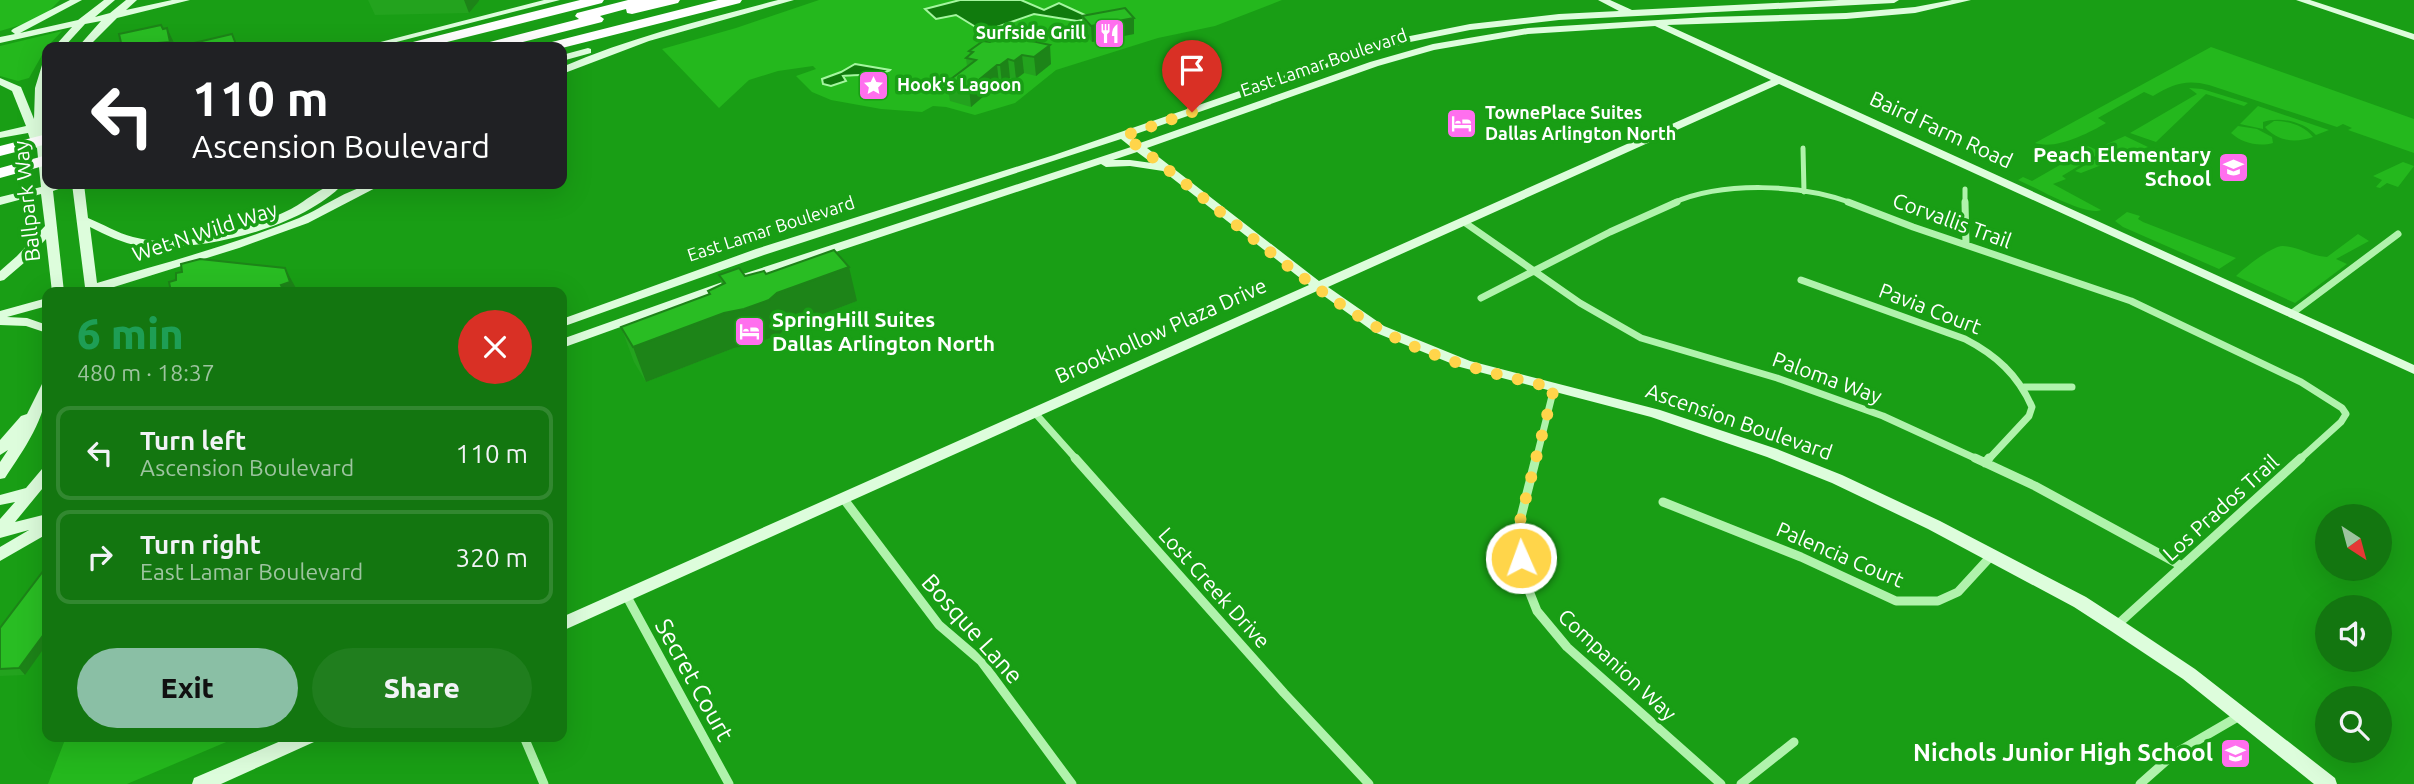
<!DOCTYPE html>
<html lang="en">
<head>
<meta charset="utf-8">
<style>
  :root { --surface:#137610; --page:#207e1e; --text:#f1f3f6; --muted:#9dc49f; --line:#328830; --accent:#8abfa5 }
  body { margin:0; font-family:Ubuntu,sans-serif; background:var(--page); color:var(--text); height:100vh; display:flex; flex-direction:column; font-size:26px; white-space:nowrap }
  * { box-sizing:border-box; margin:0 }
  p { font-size:23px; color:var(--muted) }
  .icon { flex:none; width:38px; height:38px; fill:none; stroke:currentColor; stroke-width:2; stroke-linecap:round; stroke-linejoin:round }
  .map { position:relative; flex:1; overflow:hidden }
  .drawer { position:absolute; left:42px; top:287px; width:525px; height:455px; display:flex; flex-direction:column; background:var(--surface); border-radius:14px; box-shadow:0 7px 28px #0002 }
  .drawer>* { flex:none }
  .hud { position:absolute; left:42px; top:42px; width:525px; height:147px; border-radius:14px; box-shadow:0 7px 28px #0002; background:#202124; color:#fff; overflow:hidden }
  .needle { width:46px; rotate:144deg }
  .fabs { position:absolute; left:2315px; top:504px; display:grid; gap:14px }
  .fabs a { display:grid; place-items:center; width:77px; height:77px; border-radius:50%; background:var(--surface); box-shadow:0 7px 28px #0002; font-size:35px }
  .pin { position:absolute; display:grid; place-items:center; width:60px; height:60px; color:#fff; margin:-72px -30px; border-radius:50% 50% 50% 0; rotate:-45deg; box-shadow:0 0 7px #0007 }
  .pin .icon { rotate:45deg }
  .me { position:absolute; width:77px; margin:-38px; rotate:358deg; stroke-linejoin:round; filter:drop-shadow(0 0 5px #0008) }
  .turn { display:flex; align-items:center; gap:24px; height:147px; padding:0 35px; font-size:32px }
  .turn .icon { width:91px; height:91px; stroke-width:2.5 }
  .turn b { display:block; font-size:49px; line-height:60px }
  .round { display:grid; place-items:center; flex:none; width:74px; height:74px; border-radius:37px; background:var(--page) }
  .head { display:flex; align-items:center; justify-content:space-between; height:119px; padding:0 35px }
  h1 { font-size:42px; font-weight:800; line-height:52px; color:#1e9e55 }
  .button { display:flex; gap:14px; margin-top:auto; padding:14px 35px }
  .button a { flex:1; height:80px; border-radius:42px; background:var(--accent); color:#111; font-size:28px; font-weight:800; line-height:80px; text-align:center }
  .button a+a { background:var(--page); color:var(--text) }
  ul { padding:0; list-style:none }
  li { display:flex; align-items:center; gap:21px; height:94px; margin:0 14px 10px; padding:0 21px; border:4px solid var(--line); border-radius:14px }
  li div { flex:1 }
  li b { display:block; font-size:26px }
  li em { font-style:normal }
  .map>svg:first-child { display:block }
  .green { fill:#24b81d }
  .water { fill:#107b0d; stroke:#a4f69f; stroke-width:2 }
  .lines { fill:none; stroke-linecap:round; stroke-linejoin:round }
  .street-far2 { stroke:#b0f3ac; stroke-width:5 }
  .street-far1 { stroke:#b0f3ac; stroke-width:7 }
  .street { stroke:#b0f3ac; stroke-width:9 }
  .secondary { fill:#ddfddc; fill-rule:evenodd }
  .highway { fill:#fff; fill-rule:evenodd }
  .wall { fill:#23a31e }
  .shaded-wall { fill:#1d8418 }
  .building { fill:#29bd23; stroke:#1d8418; stroke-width:2 }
  .route { stroke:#ffd54a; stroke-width:12; stroke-dasharray:0 21.6 }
  .labels { text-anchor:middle; stroke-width:7; stroke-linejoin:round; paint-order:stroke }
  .far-poi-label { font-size:18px; font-weight:bold; fill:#fff; stroke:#199e15; text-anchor:start }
  .far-street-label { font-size:18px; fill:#fff; stroke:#199e15 }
  .street-label { font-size:21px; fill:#fff; stroke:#199e15 }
  .poi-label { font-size:21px; font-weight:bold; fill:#fff; stroke:#199e15; text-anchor:end }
  .near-street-label { font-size:24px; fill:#fff; stroke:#199e15 }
  .near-poi-label { font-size:24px; font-weight:bold; fill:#fff; stroke:#199e15; text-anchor:end }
</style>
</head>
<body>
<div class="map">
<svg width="2414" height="784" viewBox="0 0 2414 784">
  <rect width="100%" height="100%" fill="#199e15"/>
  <!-- green -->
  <path class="green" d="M0,0H60L41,19L0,31Z
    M819,0H1282L1215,26L1158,38L1056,70L1015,103L975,115L946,107L933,106L922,112L881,109L831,100L812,92L796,76L816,69L813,66L778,71L749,80L719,108L662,49L736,28Z
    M62,31L46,48L29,78L18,81L0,76V46Z
    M2211,47L2414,119V153L2348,130L2352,128L2343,124L2337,127L2209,85C2186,79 2173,84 2153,96L2144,92L2098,118L2106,123C2087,134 2056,150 2035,143Z
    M2189,88L2202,89L2248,103L2244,106L2206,94L2156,142L2130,133L2197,94Z
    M2258,106L2329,130L2316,135C2304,122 2280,116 2263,122V129L2240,124Z
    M2274,121C2288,121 2304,125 2313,137C2296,143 2278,142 2265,127Z
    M2238,126L2257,129L2272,137L2273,143C2258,147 2242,143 2231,133Z
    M2125,136L2148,147L2081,173L2075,171L2106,153L2098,148Z
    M2083,144L2102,152L2062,176L2066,179L2053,184L2101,210C2086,217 2035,187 2018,180L2023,177L2032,181L2086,150L2079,145Z
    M2403,162L2414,166L2398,187L2387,183L2380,188L2376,187L2382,180L2373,176Z
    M2127,212L2140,216L2138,219L2143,222L2236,258L2219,269L2123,227L2115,221Z
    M2358,234L2369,241L2336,259L2347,264L2295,303L2236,276C2244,268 2273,245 2283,246C2299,247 2311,256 2327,257Z
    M66,737H238L127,784H48Z"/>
  <!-- water -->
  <path class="water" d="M960,0H1021L1044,10L1059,3L1087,16V19L1077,21L1034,14L994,28L979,29L956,15L936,19L925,9Z
    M855,64L890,70C885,75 853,75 843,76L846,81L831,86L823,84L822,79L841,72Z"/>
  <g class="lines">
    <!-- street-far2 -->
    <path class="street-far2" d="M1803,148L1804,192
      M1965,189V203
      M1673,203C1723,181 1801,184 1852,203"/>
    <!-- street-far1 -->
    <path class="street-far1" d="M1848,202L1913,227L2131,301L2301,382L2342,408L2346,414L2341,422L2299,460
      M1965,202L1966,245
      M1464,222L1580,303L1641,338L1777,378L1883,416L1979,460
      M1801,280L1965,339C1996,355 2018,375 2032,407L2029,416L1988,460
      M1481,298L1610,232L1677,202
      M2291,314L2398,234
      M2024,387H2072
      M1035,413L1077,460
      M1536,460L1554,388"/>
    <!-- street -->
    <path class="street" d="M1075,458L1284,693L1369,784
      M1536,458L1519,525L1521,558L1527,586L1537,611L1567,647L1721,784
      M1975,458L2035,486L2182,566
      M1985,463L1989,458
      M843,498L939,625L981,661L1072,784
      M1663,502L1801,557L1896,601H1938L1958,592L1992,555
      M626,595L729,784
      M2117,625L2301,458
      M524,737L544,784
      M1741,784L1794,742
      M2140,784L2174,754L2241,715"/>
    <!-- secondary -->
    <path class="secondary" d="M70,0H82L20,33L78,20L104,0H115L95,17L110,13L126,0H137L126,10L172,0H190L117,18L88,47H78L101,21L85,24L64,47H54L72,27L0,43V37L15,34L11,31L13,29Z
      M544,0H560L377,47H361Z
      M778,0H794L649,41L562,74V67C631,37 705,19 778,0Z
      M1598,0H1610L1632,10L1839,0H1899L1894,3L1559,20L1470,30L1410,42L1346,61L1130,136L1140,143L1370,62L1433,44L1528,28L1707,17L1846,13L1915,7L1952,0H1971L1915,13L1846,19L1667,25L2414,365V374L1779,84L1328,287L1384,326L1470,361L1660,410L1777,449L1842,475L1940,521L2086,597L2123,621L2195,669L2335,778L2337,784H2314L2183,679L2111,631L2074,607L1928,529L1832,483L1767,457L1651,417L1460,367L1374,332L1317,291L562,631V617L1309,285L1163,171L1130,166L1106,167L1101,164L751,280L747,281L741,277L743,274L1131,147L1121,139L764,255L562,327V319L756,249L1054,155L1338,57L1405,37L1470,24L1559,14L1619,11ZM1655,26L1771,80L1319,281L1147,148L1378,66L1434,50L1528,34ZM1137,152L1152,163L1130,160H1113Z
      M2296,0H2310L2414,34V40Z
      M588,48L591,49V53L562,61V55Z
      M47,62L43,110L47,144V184H72L53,191L64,292H52L46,239L25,262L4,280L0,281V271L17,256L45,226L41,194L0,205V197L41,187L37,148L32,145L28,133L0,138V132L26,126L12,91L0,85V78L21,87L34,119L35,88L42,65Z
      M72,184H84L88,218C103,224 117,233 133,237C180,250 249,230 291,209C308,200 324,183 343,184C302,228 199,253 140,246C122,243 106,235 90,227L97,283C164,263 233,245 299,218C325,207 354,183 383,184L308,223L239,248L98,292H75L85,287Z
      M728,280L732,281L734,284L732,287L562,348V339Z
      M47,298V306L7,317L27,318L47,325V333L26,326L0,325V311Z
      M47,383C47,418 24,449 5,478L0,479V462L8,450L0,455V440L21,416L27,414L42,384Z
      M47,468V483L15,522L47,514V534L0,561V547L29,530L0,538V519L15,502L0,505V495L26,488L42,469Z
      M290,737H317L314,742L221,784H192L194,778Z"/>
    <!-- highway -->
    <path class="highway" d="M580,0H604L602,3L427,47H403L405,44Z
      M628,0H680L678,3L632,14L627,13L626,9L600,16L604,19L602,22L503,47H480L482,44L579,19L575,16L577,13Z
      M718,0H742L740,3L562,48L542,47L544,44Z
      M47,134V144L0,156V146Z
      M47,155V165L0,178V168Z"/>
  </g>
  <!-- wall -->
  <path class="wall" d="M368,0H479V1L469,13L375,15Z
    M1082,16L1134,18V34L1092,42L1083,31Z
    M983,41L1051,64L1036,76L1024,73L1016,79L1010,78L1002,84L999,83L971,107L950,101L947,82L967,66L966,58L970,55L969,51Z
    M766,274L857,301L786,328L779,335L754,344L734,348L646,382L634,362L621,327L709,295L708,291L722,285L719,275L745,276Z
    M0,628L25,675L0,676Z"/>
  <!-- shaded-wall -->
  <path class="shaded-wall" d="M464,0H479V1L469,13Z
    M1134,18V34L1092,42L1091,26Z
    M161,25L170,42L167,28L176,47H131L163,29Z
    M1050,45L1051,64L1036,76L1034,57Z
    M1022,55L1024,73L1016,79L1014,61Z
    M1008,59L1010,78L1002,84L1000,65Z
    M997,65L999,83L971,107L969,88Z
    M849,267L857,301L786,328L779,335L754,344L734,348L646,382L633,347Z
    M285,268L298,292H280Z
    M47,630V644L25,675L19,668Z"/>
  <!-- building -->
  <path class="building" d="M1125,8L1134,18L1091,26L1082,16Z
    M161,25L163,29L167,28L170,42L145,44L131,47H122L119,34Z
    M232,34L237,47H182L181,46Z
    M1000,34L1050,45L1034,57L1022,55L1014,61L1008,59L1000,65H997L969,88L947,82L976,60L966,58L973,52L969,51L983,41L990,42Z
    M834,250L849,267L777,293L769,300L744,309L724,313L633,347L621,327L710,294L708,291L725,283L719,275L739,268L745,276L764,271L766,274Z
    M200,259L285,268L290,282L281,285L284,291L280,292H243L228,291L223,292H171L169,282L176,280V273L182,272L181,264Z
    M47,566V630L19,668L0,669V628Z"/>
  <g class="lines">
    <!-- route -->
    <path class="route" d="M1192,112L1124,136C1209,198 1287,274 1378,328C1431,360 1496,374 1554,388L1519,525L1521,558"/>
  </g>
  <!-- icons -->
  <defs>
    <symbol id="restaurant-square" viewBox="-11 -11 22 22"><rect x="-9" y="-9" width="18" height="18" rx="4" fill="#ff6fee" stroke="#199e15"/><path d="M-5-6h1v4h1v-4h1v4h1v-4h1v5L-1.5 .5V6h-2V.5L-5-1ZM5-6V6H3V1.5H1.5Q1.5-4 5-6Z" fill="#fff"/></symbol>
    <symbol id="sight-square" viewBox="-11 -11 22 22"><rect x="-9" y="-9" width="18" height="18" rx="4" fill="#ff6fee" stroke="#199e15"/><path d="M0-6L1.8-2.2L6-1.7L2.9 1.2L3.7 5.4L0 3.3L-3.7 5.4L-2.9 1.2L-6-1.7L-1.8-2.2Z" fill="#fff"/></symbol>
    <symbol id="hotel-square" viewBox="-11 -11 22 22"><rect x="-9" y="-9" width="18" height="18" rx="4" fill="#ff6fee" stroke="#199e15"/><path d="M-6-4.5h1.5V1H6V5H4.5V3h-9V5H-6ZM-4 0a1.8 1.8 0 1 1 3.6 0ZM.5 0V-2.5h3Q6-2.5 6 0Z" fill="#fff"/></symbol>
    <symbol id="school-square" viewBox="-11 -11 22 22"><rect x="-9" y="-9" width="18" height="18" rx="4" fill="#ff6fee" stroke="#199e15"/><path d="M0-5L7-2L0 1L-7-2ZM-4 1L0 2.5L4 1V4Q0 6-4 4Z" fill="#fff"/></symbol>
  </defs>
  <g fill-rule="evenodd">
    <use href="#restaurant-square" x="1092" y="16" width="35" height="35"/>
    <use href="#sight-square" x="856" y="68" width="35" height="35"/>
    <use href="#hotel-square" x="1444" y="106" width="35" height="35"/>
    <use href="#school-square" x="2216" y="150" width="35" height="35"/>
    <use href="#hotel-square" x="732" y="314" width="35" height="35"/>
    <use href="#school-square" x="2218" y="736" width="35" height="35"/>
  </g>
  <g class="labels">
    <!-- far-poi labels -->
    <g class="far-poi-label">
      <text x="1086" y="39" text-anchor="end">Surfside Grill</text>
      <text x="897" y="91">Hook's Lagoon</text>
      <text x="1485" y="119">TownePlace Suites<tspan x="1485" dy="21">Dallas Arlington North</tspan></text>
    </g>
    <!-- far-street labels -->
    <g class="far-street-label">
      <text transform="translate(1324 63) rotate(-19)" y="6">East Lamar Boulevard</text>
      <text transform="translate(771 229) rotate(-18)" y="6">East Lamar Boulevard</text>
    </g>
    <!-- street labels -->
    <g class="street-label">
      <text transform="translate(1941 130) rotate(25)" y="7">Baird Farm Road</text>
      <text transform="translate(27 201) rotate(-96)" y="7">Ballpark Way</text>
      <text transform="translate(1952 221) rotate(20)" y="7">Corvallis Trail</text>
      <text transform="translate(205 232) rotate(-18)" y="7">Wet N Wild Way</text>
      <text transform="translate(1930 309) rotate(21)" y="7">Pavia Court</text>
      <text transform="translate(1161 331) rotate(-24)" y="7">Brookhollow Plaza Drive</text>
      <text transform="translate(1827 378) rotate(20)" y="7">Paloma Way</text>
      <text transform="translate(1739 422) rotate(19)" y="7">Ascension Boulevard</text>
      <text transform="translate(2221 508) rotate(-42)" y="7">Los Prados Trail</text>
      <text transform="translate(1840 555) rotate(23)" y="7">Palencia Court</text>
      <text transform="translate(1214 588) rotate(48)" y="7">Lost Creek Drive</text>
      <text transform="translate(1617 665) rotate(43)" y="7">Companion Way</text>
    </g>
    <!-- poi labels -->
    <g class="poi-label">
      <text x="2211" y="162">Peach Elementary<tspan x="2211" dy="24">School</tspan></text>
      <text x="772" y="327" text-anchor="start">SpringHill Suites<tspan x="772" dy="24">Dallas Arlington North</tspan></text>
    </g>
    <!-- near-street labels -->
    <g class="near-street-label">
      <text transform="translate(972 629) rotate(48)" y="8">Bosque Lane</text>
      <text transform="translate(694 680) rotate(61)" y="8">Secret Court</text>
    </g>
    <!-- near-poi labels -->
    <g class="near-poi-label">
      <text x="2213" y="761">Nichols Junior High School</text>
    </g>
  </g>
</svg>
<div class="fabs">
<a><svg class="needle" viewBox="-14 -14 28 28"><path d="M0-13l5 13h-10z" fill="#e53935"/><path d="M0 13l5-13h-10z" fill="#9dc49f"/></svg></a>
<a><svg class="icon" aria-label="sound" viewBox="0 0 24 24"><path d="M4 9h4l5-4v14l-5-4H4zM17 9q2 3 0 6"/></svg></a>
<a><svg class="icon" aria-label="search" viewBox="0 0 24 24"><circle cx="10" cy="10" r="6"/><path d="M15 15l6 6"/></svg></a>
</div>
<div class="pin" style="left:1192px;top:112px;background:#d93025"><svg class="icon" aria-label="arrive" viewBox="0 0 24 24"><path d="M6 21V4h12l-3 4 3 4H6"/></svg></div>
<svg class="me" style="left:1521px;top:558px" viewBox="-20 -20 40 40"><circle r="17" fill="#ffd54a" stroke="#fff" stroke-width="3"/><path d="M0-11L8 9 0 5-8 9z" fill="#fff"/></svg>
<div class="hud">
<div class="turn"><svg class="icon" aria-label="left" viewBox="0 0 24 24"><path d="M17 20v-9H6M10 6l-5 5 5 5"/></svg><div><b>110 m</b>Ascension Boulevard</div></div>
</div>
<section class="drawer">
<div class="head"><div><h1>6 min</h1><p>480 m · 18:37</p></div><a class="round" style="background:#d93025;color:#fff"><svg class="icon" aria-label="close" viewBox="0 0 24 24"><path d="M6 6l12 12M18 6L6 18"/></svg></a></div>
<ul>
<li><svg class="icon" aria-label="left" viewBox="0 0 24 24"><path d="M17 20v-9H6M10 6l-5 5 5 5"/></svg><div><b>Turn left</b><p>Ascension Boulevard</p></div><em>110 m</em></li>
<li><svg class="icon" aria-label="right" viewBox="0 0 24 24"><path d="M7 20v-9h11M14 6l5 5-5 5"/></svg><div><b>Turn right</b><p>East Lamar Boulevard</p></div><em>320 m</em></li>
</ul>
<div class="button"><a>Exit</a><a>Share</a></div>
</section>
</div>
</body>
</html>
